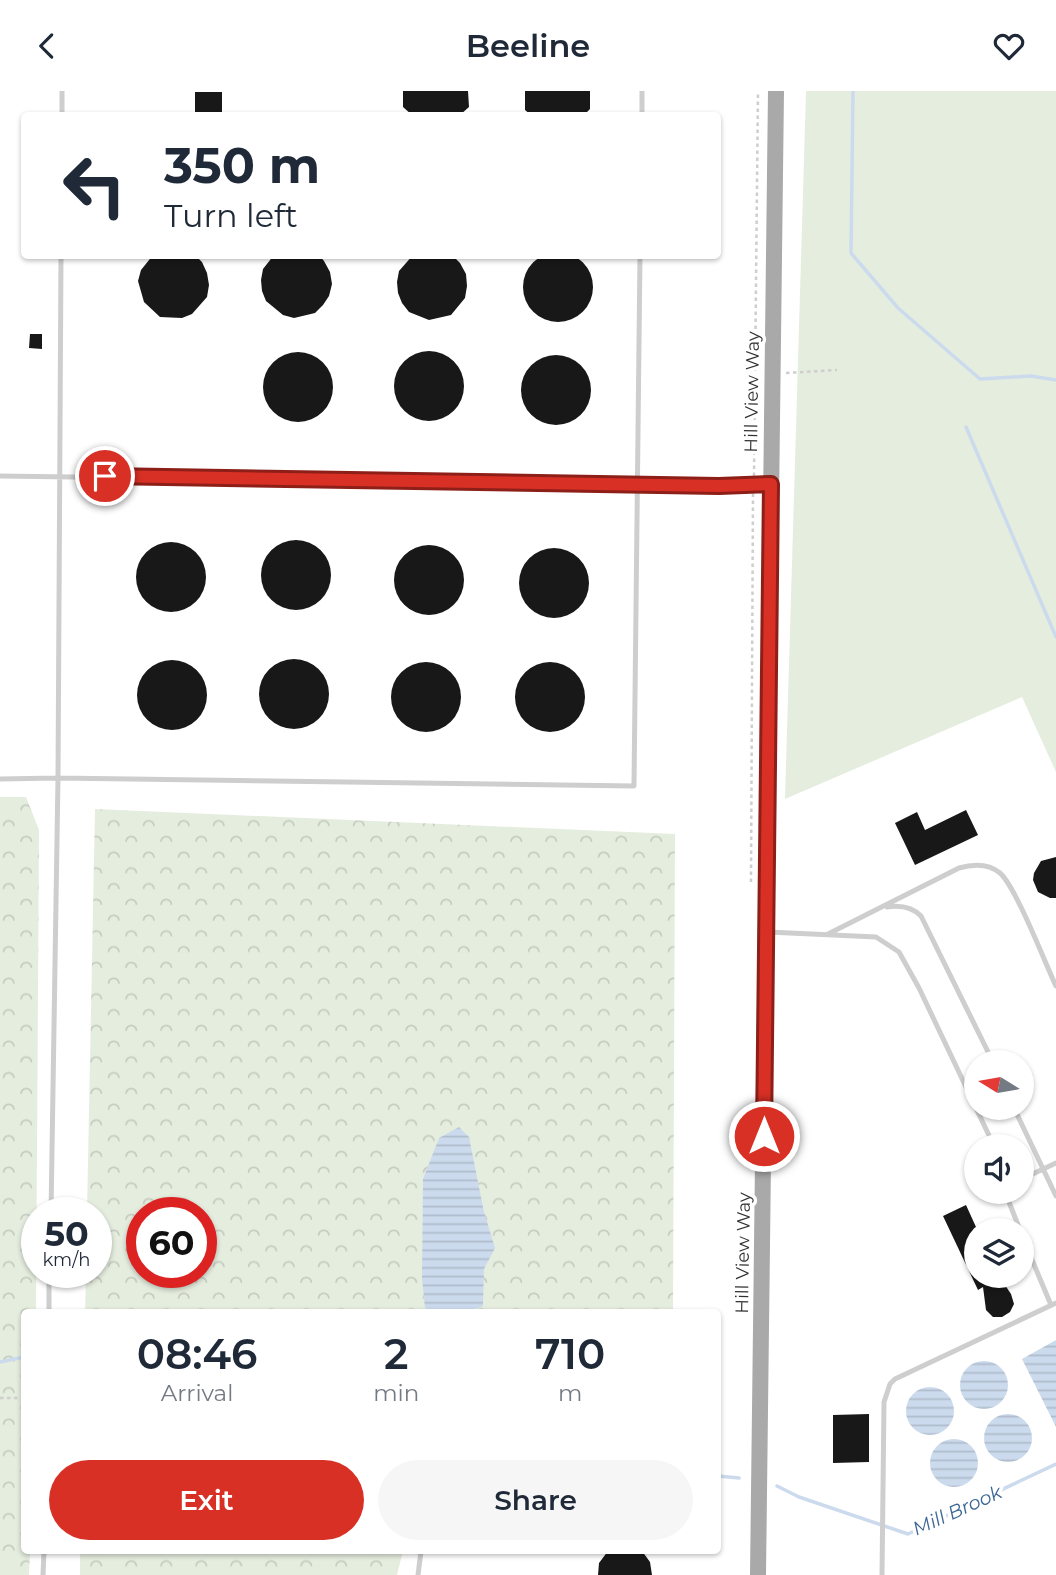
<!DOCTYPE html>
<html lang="en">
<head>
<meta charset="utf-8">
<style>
  :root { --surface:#fff; --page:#f6f6f7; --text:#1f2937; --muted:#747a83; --accent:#d93025 }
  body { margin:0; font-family:Montserrat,sans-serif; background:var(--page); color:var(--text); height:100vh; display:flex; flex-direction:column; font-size:26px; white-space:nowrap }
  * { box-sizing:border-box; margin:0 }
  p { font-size:23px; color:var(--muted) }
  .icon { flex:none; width:38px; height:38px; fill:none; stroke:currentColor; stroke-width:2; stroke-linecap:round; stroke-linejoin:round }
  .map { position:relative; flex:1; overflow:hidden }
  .sheet { position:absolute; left:21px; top:1218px; width:700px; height:245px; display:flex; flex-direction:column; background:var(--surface); border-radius:7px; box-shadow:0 2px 5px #0004 }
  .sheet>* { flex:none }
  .top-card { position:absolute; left:21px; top:21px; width:700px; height:147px; border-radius:7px; box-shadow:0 2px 5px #0004; background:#fff; color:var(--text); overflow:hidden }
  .needle { width:46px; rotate:281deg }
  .buttons { position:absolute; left:964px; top:959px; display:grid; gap:14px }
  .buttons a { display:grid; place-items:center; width:70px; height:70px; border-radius:50%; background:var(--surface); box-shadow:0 2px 5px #0004; font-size:35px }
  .speed { position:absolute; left:21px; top:1106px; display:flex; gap:14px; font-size:35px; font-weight:700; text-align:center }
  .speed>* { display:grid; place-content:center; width:91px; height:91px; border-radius:50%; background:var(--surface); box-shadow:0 2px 5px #0004; line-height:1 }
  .speed small { font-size:18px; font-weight:400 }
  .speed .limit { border:10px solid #d22; background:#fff; color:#111 }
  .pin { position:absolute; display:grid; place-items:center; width:60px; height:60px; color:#fff; margin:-30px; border:4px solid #fff; border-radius:50%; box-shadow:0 2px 7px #0007 }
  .me { position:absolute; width:77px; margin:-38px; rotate:0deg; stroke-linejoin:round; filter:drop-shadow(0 0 5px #0008) }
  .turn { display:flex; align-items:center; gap:24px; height:147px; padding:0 28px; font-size:32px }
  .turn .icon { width:91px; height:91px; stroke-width:2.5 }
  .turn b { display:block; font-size:49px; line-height:60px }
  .eta { display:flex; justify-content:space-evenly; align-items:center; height:119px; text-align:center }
  .eta b { font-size:42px; font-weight:600; line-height:49px }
  .action { display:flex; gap:14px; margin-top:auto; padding:14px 28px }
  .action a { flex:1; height:80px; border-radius:42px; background:var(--accent); color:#fff; font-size:28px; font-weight:600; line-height:80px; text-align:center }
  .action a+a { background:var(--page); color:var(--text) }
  header { display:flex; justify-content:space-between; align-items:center; height:91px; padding:0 28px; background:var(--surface); font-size:32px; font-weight:600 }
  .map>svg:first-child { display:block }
  .green { fill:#e5eddf }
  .forest { fill:url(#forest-crowns); fill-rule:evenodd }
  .water { fill:url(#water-rules) }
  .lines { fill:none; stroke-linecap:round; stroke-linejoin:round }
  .stream { stroke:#cbdbed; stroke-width:3.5 }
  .building { fill:#181818 }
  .path { stroke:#cecece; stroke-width:2.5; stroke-dasharray:3.5 3.5; stroke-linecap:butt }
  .lane { stroke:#cecece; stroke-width:5 }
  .primary { stroke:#a9a9a9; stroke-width:16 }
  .route-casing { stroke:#8d1f18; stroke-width:18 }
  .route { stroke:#d93025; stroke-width:12 }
  .labels { text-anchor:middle; stroke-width:7; stroke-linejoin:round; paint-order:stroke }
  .street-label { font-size:18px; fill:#313131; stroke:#fff }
  .water-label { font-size:19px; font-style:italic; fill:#3c6795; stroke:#fff }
</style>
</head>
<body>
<header><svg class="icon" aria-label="back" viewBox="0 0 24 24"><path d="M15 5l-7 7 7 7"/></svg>Beeline<svg class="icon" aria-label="heart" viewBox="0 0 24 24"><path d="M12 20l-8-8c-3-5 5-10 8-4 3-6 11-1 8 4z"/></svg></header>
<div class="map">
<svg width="1056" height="1484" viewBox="0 0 1056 1484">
  <defs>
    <pattern id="forest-crowns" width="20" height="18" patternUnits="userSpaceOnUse" patternTransform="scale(1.75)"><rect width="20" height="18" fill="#e5eddf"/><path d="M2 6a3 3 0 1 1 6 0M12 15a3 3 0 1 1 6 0" fill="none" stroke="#c5ccc0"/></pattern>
    <pattern id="water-rules" width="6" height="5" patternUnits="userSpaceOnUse" patternTransform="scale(1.75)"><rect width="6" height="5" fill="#cbdbed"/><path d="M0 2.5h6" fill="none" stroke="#afbccc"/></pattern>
  </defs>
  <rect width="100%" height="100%" fill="#fff"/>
  <!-- green -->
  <path class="green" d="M806,0H1056V681L1022,606L785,708Z"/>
  <!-- forest -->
  <path class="forest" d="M0,706H26L39,739L36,1221L24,1222V1460H30L29,1484H0Z
    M95,718L675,743L673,1221L85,1222L86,1181H96V1122H87ZM142,1122H201V1181H142Z
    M80,1460H403L397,1484H80Z"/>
  <!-- water -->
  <path class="water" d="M459,1036L469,1046L484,1121L495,1157L484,1178L483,1215C467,1221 440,1228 425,1217L422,1187L423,1088L439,1047Z
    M1056,1249V1336L1022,1268Z
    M960 1294a24 24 0 1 1 48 0a24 24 0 1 1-48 0Z
    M906 1320a24 24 0 1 1 48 0a24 24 0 1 1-48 0Z
    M984 1347a24 24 0 1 1 48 0a24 24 0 1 1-48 0Z
    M930 1372a24 24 0 1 1 48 0a24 24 0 1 1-48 0Z"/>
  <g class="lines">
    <!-- stream -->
    <path class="stream" d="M853,0L851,162L898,217L980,288L1031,285L1056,289
      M966,336L1056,546
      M0,1271L24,1266
      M718,1385L739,1387
      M777,1395L799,1406L908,1443L1056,1373"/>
  </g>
  <!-- building -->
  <path class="building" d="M403,0H468L469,16L460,24H412L403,16Z
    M525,0H590V18L584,24H531L525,19Z
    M195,1H222V24H195Z
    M523 196a35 35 0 1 1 70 0a35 35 0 1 1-70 0Z
    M153,164H195L202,171L207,182L209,194L207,206L192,223L182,227L160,226L144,211L138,190L141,179Z
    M274,164H319L324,170L330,181L332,193L329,205L323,214L315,222L294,227L283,224L266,210L262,200L261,189L263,178Z
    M413,164H452L460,172L466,183L467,195L465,207L451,224L429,229L409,221L402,212L398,202L397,191L399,180Z
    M30,243H42V258L29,257Z
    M394 295a35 35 0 1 1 70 0a35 35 0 1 1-70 0Z
    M263 296a35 35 0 1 1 70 0a35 35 0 1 1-70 0Z
    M521 299a35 35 0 1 1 70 0a35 35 0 1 1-70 0Z
    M261 484a35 35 0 1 1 70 0a35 35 0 1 1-70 0Z
    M136 486a35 35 0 1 1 70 0a35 35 0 1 1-70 0Z
    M394 489a35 35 0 1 1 70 0a35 35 0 1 1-70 0Z
    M519 492a35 35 0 1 1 70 0a35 35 0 1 1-70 0Z
    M259 603a35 35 0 1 1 70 0a35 35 0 1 1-70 0Z
    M137 604a35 35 0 1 1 70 0a35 35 0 1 1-70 0Z
    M391 606a35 35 0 1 1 70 0a35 35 0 1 1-70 0Z
    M515 606a35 35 0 1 1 70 0a35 35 0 1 1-70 0Z
    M966,719L978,744L915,774L895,732L917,721L925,739Z
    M1056,766V807H1050L1038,801L1033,789L1034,782L1041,770Z
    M966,1114L976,1136V1185H1007L1001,1188L1011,1203L1014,1213L1010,1221L1002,1226H993L986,1219L983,1196L978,1199L943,1125Z
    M869,1323V1371L833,1372V1324Z
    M608,1460H642L650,1471L652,1484H598L599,1472Z"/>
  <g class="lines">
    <!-- path -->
    <path class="path" d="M786,282L837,279
      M754,385L758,0
      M751,791L753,402
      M0,1307H24"/>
    <!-- lane -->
    <path class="lane" d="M62,24V0
      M642,24V0
      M0,385L720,395L770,393
      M0,688L58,687L61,164
      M887,816C900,814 912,816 921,825L993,971
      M768,841L876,846L899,861L919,897L994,1055
      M828,843L959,777C973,773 988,772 1000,782C1016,796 1045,872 1056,895
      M1014,1017L1056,1105
      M1022,1088L1056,1072
      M1005,1101L1020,1139
      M51,1122L58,687L634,695L640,164
      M1022,1145L1051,1214
      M49,1222V1181
      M43,1484L44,1460
      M418,1484L421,1460
      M882,1484L884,1311L890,1293L895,1288L1056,1212"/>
    <!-- primary -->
    <path class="primary" d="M758,1484L776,0"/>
  </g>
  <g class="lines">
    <defs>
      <path id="route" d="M105,385L719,395L771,393L764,1045"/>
    </defs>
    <!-- route casing -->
    <use href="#route" class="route-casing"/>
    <!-- route -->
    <use href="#route" class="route"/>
  </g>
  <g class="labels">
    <!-- street labels -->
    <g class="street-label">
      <text transform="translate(752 301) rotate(-89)" y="6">Hill View Way</text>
      <text transform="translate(743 1162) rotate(-89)" y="6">Hill View Way</text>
    </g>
    <!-- water labels -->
    <g class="water-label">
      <text transform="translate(957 1419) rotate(-24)" y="7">Mill Brook</text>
    </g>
  </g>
</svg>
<div class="buttons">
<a><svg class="needle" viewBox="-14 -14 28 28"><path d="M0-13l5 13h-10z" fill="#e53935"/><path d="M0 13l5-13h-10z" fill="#747a83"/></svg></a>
<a><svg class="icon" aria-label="sound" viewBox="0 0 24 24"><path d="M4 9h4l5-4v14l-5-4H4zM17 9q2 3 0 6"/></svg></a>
<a><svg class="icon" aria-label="layers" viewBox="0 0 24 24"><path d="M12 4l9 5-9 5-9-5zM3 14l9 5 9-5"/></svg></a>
</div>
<div class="speed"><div>50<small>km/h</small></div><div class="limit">60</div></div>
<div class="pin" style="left:105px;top:385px;background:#d93025"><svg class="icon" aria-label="arrive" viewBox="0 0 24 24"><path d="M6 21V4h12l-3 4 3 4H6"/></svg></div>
<svg class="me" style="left:764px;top:1045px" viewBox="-20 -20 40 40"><circle r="17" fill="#d93025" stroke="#fff" stroke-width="3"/><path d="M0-11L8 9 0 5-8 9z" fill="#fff"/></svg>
<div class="top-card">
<div class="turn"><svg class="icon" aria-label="left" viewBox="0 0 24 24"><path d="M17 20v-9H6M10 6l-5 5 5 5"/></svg><div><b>350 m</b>Turn left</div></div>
</div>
<section class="sheet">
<div class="eta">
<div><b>08:46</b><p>Arrival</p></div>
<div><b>2</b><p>min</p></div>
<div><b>710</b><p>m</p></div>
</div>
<div class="action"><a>Exit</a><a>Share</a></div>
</section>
</div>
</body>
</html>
